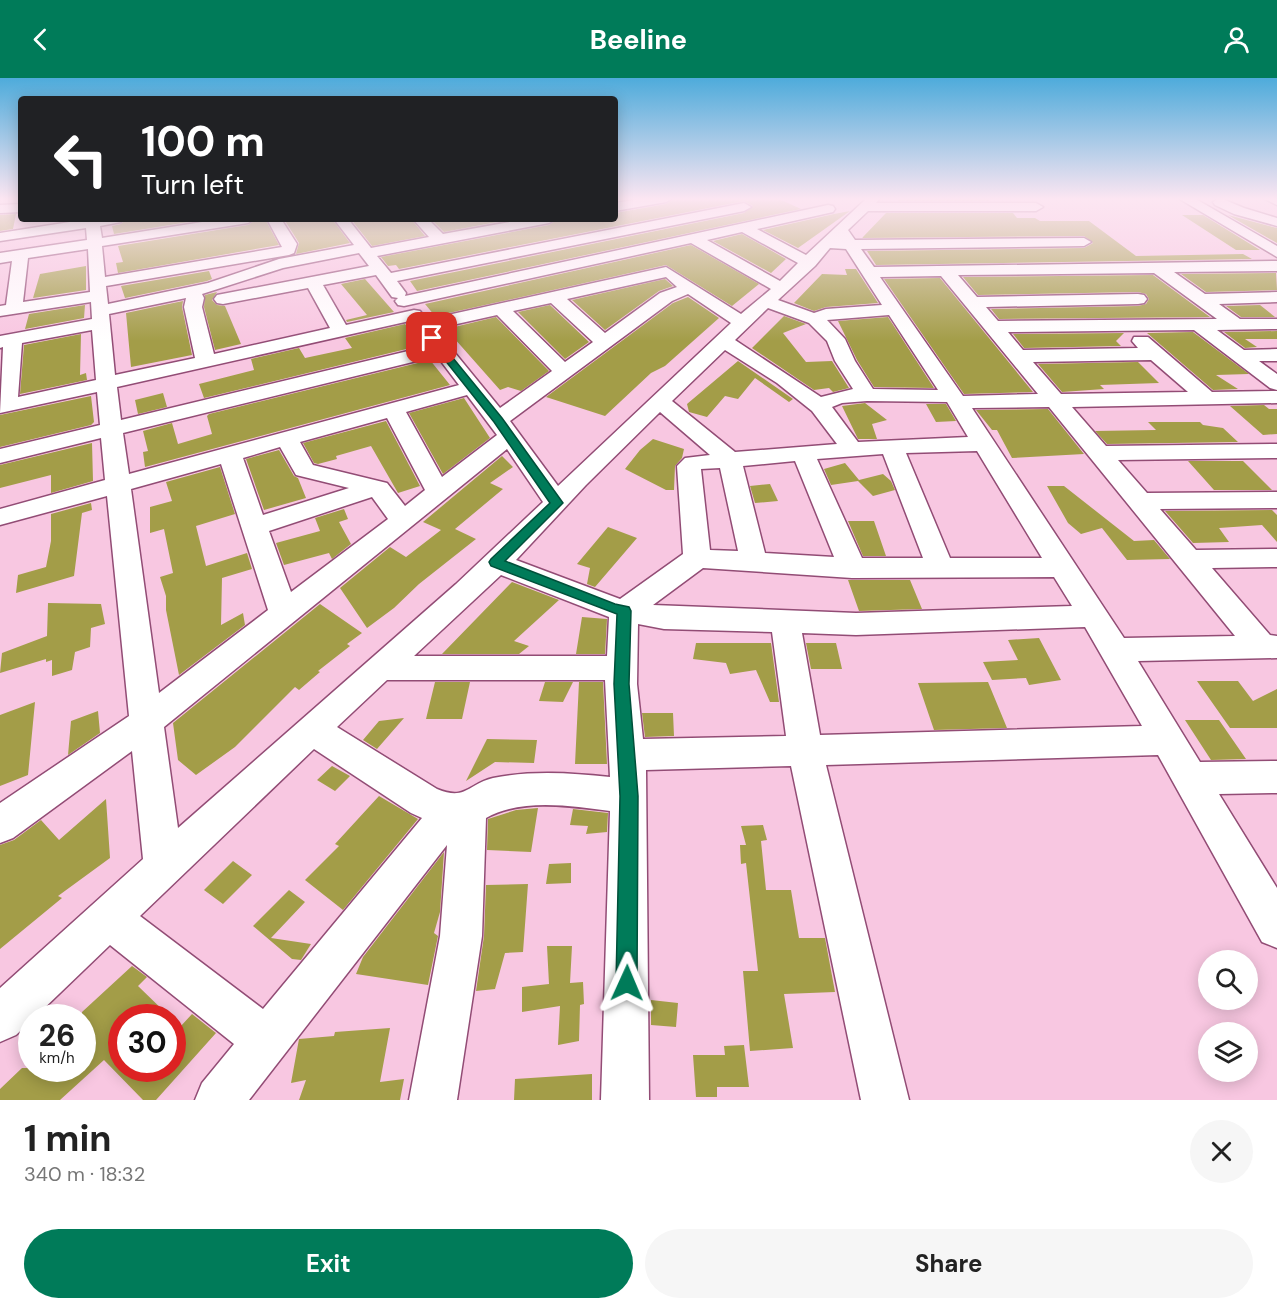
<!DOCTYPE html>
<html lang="en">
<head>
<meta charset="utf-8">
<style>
  :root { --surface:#fff; --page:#f6f6f6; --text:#222; --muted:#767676; --accent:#007b59 }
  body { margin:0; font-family:"DM Sans",sans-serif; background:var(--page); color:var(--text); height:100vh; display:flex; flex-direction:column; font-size:22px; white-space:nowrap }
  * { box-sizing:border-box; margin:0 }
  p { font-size:20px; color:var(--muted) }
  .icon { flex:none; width:33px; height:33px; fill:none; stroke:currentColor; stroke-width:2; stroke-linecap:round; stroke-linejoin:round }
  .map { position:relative; height:1022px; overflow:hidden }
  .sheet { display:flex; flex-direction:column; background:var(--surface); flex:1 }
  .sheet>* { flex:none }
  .banner { position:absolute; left:18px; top:18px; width:600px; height:126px; border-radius:6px; box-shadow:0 3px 15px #0003; background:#202124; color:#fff; overflow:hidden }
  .buttons { position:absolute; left:1198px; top:872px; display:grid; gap:12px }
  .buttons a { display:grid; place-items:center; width:60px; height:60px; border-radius:50%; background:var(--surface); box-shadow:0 3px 15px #0003; font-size:30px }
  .speed { position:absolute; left:18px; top:926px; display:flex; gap:12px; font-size:30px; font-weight:700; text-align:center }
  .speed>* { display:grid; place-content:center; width:78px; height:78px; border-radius:50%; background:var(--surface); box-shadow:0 3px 15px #0003; line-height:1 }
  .speed small { font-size:15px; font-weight:400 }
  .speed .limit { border:9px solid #d22; background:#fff; color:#111 }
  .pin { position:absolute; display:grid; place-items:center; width:51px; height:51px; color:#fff; margin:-26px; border-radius:12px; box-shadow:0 3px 9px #0006 }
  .me { position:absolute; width:66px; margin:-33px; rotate:1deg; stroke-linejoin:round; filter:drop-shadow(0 0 4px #0008) }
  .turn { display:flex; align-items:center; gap:21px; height:126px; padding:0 24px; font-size:27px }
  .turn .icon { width:78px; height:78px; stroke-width:2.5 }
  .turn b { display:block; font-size:42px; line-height:51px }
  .round { display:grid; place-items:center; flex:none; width:63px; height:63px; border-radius:32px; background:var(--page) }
  .headline { display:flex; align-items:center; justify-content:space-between; height:102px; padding:0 24px }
  h1 { font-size:36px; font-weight:700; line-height:45px }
  .action { display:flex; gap:12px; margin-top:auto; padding:12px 24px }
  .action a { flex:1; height:69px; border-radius:36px; background:var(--accent); color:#fff; font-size:24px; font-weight:700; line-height:69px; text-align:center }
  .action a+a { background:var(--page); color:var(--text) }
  header { display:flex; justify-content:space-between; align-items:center; height:78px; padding:0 24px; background:var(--accent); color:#fff; font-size:27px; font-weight:700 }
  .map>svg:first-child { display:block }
  .building { fill:#a39d48 }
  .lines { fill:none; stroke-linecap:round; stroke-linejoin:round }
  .minor-casing { stroke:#924c75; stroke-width:3 }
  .minor { fill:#fff; fill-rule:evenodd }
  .route { fill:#007b59; stroke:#00503a; stroke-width:1.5 }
</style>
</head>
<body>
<header><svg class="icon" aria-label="back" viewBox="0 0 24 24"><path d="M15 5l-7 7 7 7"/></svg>Beeline<svg class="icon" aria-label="person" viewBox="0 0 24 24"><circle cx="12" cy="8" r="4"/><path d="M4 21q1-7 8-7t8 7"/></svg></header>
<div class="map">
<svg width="1277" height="1022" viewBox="0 0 1277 1022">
  <rect width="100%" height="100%" fill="#f8c7e1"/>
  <!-- building -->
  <path class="building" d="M675,120H777L801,131L417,213L410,203L744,135L753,128L744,123L399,191L396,187L388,188L381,179L549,147L558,141H615V135L666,126Z
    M898,120H986L990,123H898Z
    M850,133L798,170L763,152L834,136Z
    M886,135H1013L1017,140H1035L1040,143H1089L1136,178L1243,176L1252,181L876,187L867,173L1084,170L1093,165L1084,158L862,160Z
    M16,136L13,151L0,153V137Z
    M1182,137H1203L1260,172H1236Z
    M1228,137L1277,150V165Z
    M149,141H207L114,156L112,148L121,146L124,143Z
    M257,141H265L279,167L118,195L116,185L123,184L118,168L248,147Z
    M284,141H332L350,165L296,176L299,165Z
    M351,141H411L425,158L372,168Z
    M431,141H513L444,154Z
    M742,156L786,181L771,195L713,163Z
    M691,167L759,206L732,228L666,187L435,238L425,226Z
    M86,188V212L33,220L40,196Z
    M845,191H856L878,225L826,229L814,233L794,225L822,196L847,197Z
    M209,193L212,201L207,203L125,220L121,208Z
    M1276,195L1277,212L1206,214L1181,196Z
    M1153,197L1210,239L999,241L991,231L1138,228L1146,226L1149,221L1146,216L1138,214L978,217L963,199Z
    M940,200L1033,314L964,316L884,201Z
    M365,201L394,234L347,244L346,242L367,237L341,206Z
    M665,201L673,208L659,213L605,252L572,222Z
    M217,214L212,222L217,227L225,228L241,266L215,272L204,229L205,217Z
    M688,219L719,240L665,288L651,295L605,338L546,319L673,225Z
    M183,223L182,229L192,277L131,289L126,235Z
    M85,227L84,240L25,251L29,236Z
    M550,227L589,264L565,281L518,234Z
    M1260,227L1275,239H1241L1226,228Z
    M784,238L806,246L783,255L806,284L832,283L849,310L833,314L829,310L814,312L752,270Z
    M496,239L549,293L521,313L508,309L500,312L446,251Z
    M888,239L934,310L874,309L857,282L838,243Z
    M405,246L423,267L204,320L199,306L254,292L251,281L299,270L305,280L352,270L345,260Z
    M1277,253V261H1245L1257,269L1245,270L1224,254Z
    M1193,254L1249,296L1216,297L1238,311L1213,312L1147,255Z
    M1124,255L1116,263L1121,268L1024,270L1013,256Z
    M81,256L80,297L86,295L87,302L20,316L24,267Z
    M430,282L450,307L145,389L143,374L148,373L143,353L172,345L178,366L212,356L207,338L209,336Z
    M738,283L793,321L789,324L755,300L738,321L725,318L707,339L689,334L687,326Z
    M1138,284L1159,305L1100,307L1104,311L1062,314L1038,286Z
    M163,315L167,329L138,336L135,322Z
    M91,318L94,344L91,347L0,369V337Z
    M464,320L490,360L443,396L409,335Z
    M865,325L887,342L872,346L877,361H858L842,328Z
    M926,326H946L956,343L936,344Z
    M1264,327L1269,331H1277V356L1263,357L1230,328Z
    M1048,331L1084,376L1012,380L997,352H992L976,332Z
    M386,343L420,408L398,415L371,368L336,378L337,381L318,386L314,385L303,365Z
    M1148,344H1200L1203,347L1223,350L1238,364L1107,366L1095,353L1156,352Z
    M653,361L684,371L682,380L675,388L674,412H666L625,391L640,372Z
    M92,365L93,403L51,415V397L0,410V387Z
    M279,372L294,398L298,400L306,420L264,432L246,381Z
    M502,378L513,389L490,405L503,411L455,451L476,461L419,506L394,530L367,550L340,510L390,469L406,479L441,452L423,444Z
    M1188,383H1243L1272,412H1214Z
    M845,385L859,402L883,396L891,403L895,412L873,418L858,403L831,407L824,391Z
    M220,389L235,436L196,448L206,488L247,475L252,491L222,500L221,547L243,535L245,547L179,597L166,532V518L160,499L173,495L164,451L150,455V429L172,423L166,404Z
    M770,406L778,423L755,425L750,408Z
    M1047,408H1064L1134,463L1154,462L1170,481L1127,482L1102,450L1081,456L1068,445Z
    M91,425L92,432L82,435L74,498L16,515L18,497L46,489L51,463V436Z
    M344,431L348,441L339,444L351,466L332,481L329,475L284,487L276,465L320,453L315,440Z
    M1272,432L1277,437V464L1262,447L1219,450L1229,464L1193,465L1165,433Z
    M848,443H874L886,478H863Z
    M608,449L637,460L595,509L587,506L590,490L577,486Z
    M848,502H910L922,531L859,533Z
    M512,504L559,522L514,563L529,568L519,576H442Z
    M48,525L101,526L105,546L91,550L90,569L75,574L72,592L52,598V582L46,584V581L0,595L2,575L47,558Z
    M320,526L362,555L347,566L350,568L318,593L320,594L299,612L295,609L235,669L196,697L178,682L173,645Z
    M582,539L607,541L605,576H576Z
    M1039,560L1061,602L1029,607L1026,600L992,602L983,584L1018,582L1008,562Z
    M696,565H771L779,624H770L756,592L730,596L726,585L693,581Z
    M806,565H836L842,591H811Z
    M1197,603H1238L1253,623L1277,611V650H1230Z
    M435,604H470L462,641H426Z
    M545,604H573L563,624L539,623Z
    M579,604H603L607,686H575Z
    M988,604L1007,650L934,652L918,605Z
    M35,624L28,697L0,708V637Z
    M98,633L100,655L68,677L71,643Z
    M642,635H673L674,658L645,659Z
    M404,640L377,671L363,662L379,643Z
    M1185,642H1219L1246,681L1211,682Z
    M487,661L537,662L534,685L495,684L466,703Z
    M332,688L350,698L335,713L317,702Z
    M379,718L418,741L343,832L305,802L339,768L335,766Z
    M106,721L110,780L58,818L62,820L0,871V767L14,762L41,742L59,762Z
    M538,730L531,774L487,772L488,741L516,732Z
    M573,731L608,735L607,754L586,756L588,748L570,747Z
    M763,747L767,762L761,763L766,812H791L799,860H825L835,914L784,916L793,970L750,973L743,893H758L746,785L741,786L740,767H746L741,748Z
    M444,774L440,834L434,855L438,858L428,907L356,896L363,879Z
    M233,783L252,797L223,826L204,812Z
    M571,785V805L546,806L549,786Z
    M528,806L523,874L505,875L495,911L476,913L484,858L486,807Z
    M289,812L305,824L271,860L311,866L301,882L292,881L253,848Z
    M547,868H572L570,905L583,904L584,926L580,927L579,963L558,967L560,928L522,934V909L549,906Z
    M132,888L147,899L138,908L170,939H122V990H172V941L180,949L192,936L216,955L156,1022H143L104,982L60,1022H0V1011L22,990H82V934Z
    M651,922L678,925L676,949L651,947Z
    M390,950L380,1004L404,1001L400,1022H299L306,1002L291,1005L299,961L334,958L335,954Z
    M744,967L749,1009H717V1019H696L693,977H725L724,968Z
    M592,996V1022H514L515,1001Z"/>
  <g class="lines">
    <defs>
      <path id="minor" d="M646,120H673L666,124L615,133V125Z
        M867,120H880L876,125H1036L1043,129L1036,133H868L848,152L855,162L1084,160L1091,164L1084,168L861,171L874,189L1277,183V193L1174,194L1205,216L1277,214V224L1219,226L1240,241H1277V251L1217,252L1244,272L1277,271V283H1259L1277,296V312L1270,310L1194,252L1008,254L1023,272L1138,270L1132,263L1134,259H1148L1212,314L1277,313V325L1072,329L1106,368L1277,366V380L1118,382L1147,415L1277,414V430L1160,431L1196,472L1277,471V489L1212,490L1270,557L1277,558V580L1138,583L1200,684L1277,683V715L1219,716L1277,810V870L1262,864L1158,677L826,687L909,1022H861L791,688L646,692L649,1022H601L610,733C571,728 522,720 486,740L482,858L457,1022H409L440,858L447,767L249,1022H195L202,1005L234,966L110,867L35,939H32V942L16,957L0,964V910L143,781L132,673L13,760L0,765V725L129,638L107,418L0,447V431L105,402L101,360L0,385V371L100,347L97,314L0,335L3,269L0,270V258L92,241L91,224L0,238V228L6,227L12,183L0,185V175L87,162L86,150L0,163V155L89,141H123L121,144L100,148L102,160L221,141H255L248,145L102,168L105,199L282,169L267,141H281L297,166L294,175L289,177L106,208L108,226L208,205L279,181L354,167L334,141H348L371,170L429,159L413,141H428L443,156L526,141H556L549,145L377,178L391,195L744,125L751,129L744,133L397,203L406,215L405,218L828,127L833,128L835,131L833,134L757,151L806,177ZM742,154L798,185L780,203L707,162ZM691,165L771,211L741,236L666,189L416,244L413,248L416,252L423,253L421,257L429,268L121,342L117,309L414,242L420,241L423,237L420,233L414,232L346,247L323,207L376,197L392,219L398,220L395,223L398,227L404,228ZM830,170L846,171L882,227L826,231L814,235L778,222L815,188ZM88,171L90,214L23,224L28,180ZM359,175L369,188L217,217L214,221L217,225L223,226L308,210L330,250L214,276L202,229L204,220L202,216L283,190ZM1154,195L1217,241L998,243L986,229L1138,226L1144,225L1147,221L1144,217L1138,216L977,219L958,197ZM941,198L1038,316L963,318L880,199ZM666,199L677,209L660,215L605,255L567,221ZM688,216L731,245L558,408L510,343L672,223ZM186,220L184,229L195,280L115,297L109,236ZM551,225L593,264L565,284L513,233ZM768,230L809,245L827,263L835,283L853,311L821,319L735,262ZM497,237L552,293L500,330L437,253L430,252ZM889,237L938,312L873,311L855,283L845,261L827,242ZM92,252L96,302L18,319L22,265ZM725,272L777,305L812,333L837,366L735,374L672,323ZM437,278L459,307L129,396L123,355ZM1151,282L1188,314L1061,316L1033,284ZM467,317L497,357L442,399L406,334ZM867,323L947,324L968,359L858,364L832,329L842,325ZM1049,329L1235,558L1124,560L972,330ZM660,334L710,377L685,380L677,388L683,476L620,521L516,482L586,407ZM387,340L425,412L405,428L387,405L313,387L300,364ZM280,369L296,397L349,410L263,437L243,380ZM507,371L543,424L456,506L178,750L164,649ZM977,373L1042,480H950L906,375ZM883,376L923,480H862L817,381ZM795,383L834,479L765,475L743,388ZM221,386L268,532L159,615L131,411ZM720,390L738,473L710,472L701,391ZM372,419L388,441L291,514L269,453ZM703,490L852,500L1054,499L1072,528L856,535L653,527ZM501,497L609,539L607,578H414ZM638,546L664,551L772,554L786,658L643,661L637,606ZM1085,549L1142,648L820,657L802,555L856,557ZM387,602H605L610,699C572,695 532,692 493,700C468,706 466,723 437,711L337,649ZM314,671L411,735L422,740L263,931L140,838Z
        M1178,120H1194L1277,168V179Z
        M1220,120L1244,130L1277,140V148L1234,136L1215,127L1213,124Z
        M1263,120H1277V127Z
        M21,126V134L0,135V127Z"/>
    </defs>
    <!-- minor casing -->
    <use href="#minor" class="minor-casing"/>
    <!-- minor -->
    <use href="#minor" class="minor"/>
  </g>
  <!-- sky -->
  <linearGradient id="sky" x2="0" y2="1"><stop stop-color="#4eabdb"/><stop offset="0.46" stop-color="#fce6f2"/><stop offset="1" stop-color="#fce6f2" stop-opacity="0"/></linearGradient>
  <rect width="1277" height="263" fill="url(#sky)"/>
  <!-- route -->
  <path class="route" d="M429,258H435L502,340L563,425L505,483L615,526L629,529L631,533L629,606L638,718L637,905L634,913L627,916L619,913L616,905L620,718L614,606L617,536L491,488L489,484L491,481L550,425L494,344L429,262Z"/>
</svg>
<div class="buttons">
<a><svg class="icon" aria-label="search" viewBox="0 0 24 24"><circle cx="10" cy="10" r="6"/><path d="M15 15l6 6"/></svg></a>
<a><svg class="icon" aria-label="layers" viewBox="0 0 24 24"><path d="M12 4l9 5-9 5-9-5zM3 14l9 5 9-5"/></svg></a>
</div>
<div class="speed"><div>26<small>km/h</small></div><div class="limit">30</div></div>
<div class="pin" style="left:432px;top:260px;background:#d93025"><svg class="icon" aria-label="arrive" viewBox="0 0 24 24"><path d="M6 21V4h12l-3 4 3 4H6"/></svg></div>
<svg class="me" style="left:627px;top:905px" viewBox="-20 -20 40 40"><path d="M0-17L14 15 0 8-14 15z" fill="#007b59" stroke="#fff" stroke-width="4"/></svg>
<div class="banner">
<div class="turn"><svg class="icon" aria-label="left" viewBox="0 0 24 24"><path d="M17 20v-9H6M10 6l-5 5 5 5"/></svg><div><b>100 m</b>Turn left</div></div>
</div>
</div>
<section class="sheet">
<div class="headline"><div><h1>1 min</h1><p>340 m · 18:32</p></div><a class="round"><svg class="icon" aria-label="close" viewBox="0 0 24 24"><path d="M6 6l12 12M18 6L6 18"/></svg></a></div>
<div class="action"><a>Exit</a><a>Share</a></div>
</section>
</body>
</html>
